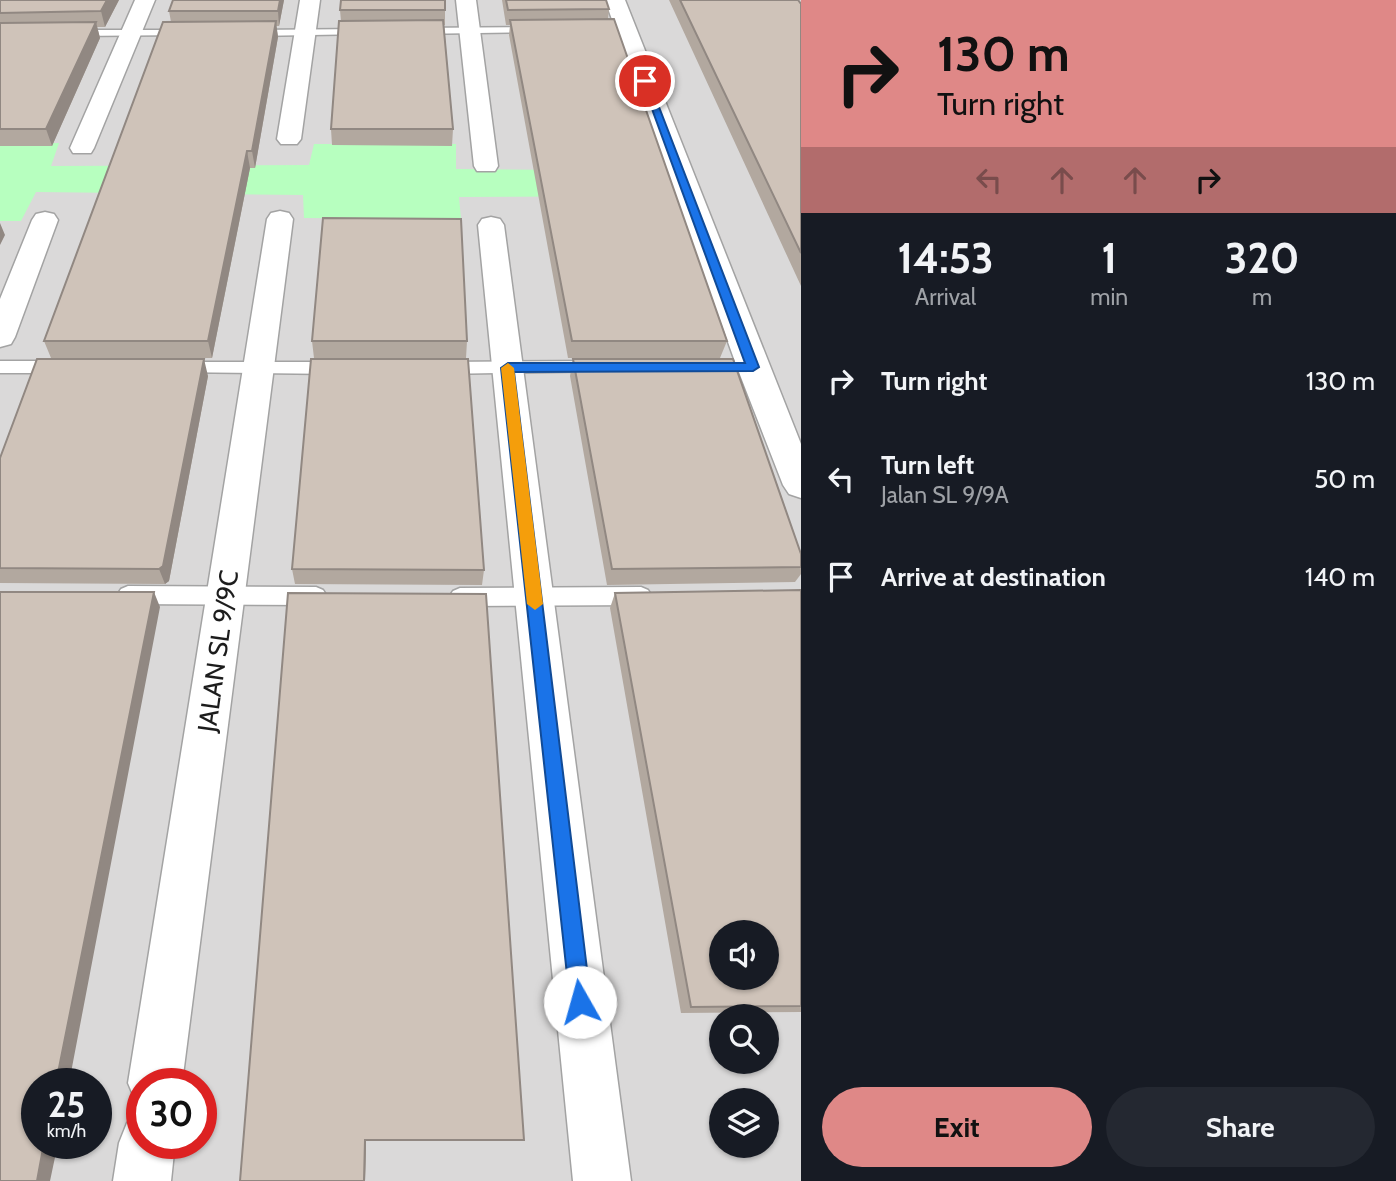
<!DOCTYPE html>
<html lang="en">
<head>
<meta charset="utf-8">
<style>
  :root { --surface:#171b24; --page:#242831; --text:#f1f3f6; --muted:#9ea1a6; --accent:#df8887 }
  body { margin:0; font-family:Cabin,sans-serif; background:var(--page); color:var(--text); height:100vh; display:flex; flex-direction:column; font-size:26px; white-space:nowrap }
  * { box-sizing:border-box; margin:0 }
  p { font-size:23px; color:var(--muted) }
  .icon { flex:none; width:38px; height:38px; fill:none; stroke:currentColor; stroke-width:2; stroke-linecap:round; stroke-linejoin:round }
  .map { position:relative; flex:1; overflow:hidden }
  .side { display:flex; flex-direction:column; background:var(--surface); width:595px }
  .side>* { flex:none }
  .guide { background:#df8887; color:#111; overflow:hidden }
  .controls { position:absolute; left:709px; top:920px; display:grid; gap:14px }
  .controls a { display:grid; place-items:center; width:70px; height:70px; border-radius:50%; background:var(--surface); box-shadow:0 2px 5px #0004; font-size:35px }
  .speed { position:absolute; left:21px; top:1068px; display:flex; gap:14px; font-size:35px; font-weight:700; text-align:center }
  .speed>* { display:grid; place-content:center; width:91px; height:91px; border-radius:50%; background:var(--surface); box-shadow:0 2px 5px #0004; line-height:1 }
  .speed small { font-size:18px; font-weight:400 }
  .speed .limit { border:10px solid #d22; background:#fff; color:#111 }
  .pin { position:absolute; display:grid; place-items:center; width:60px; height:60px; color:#fff; margin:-30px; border:4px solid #fff; border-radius:50%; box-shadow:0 2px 7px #0007 }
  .me { position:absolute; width:77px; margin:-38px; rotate:353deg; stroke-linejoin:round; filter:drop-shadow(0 0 5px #0008) }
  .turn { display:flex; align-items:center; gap:24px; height:147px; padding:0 21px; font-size:32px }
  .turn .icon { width:91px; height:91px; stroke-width:2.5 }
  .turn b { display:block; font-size:49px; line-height:60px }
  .lanes { display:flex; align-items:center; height:66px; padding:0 21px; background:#0003; justify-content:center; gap:35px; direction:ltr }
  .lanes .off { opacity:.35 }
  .eta { display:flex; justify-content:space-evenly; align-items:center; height:119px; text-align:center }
  .eta b { font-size:42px; font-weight:800; line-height:49px }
  .primary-button { display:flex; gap:14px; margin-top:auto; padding:14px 21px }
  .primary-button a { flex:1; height:80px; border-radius:42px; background:var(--accent); color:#111; font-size:28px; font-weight:800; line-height:80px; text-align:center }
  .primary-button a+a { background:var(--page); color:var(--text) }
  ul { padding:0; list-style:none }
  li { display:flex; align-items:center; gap:21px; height:98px; padding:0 21px }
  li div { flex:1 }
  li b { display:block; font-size:26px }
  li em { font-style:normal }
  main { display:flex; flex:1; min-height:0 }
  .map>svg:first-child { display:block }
  .residential { fill:#dad9d9; fill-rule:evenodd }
  .park { fill:#b7ffbf }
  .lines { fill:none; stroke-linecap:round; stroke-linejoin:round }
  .lane-casing { stroke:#a3a3a3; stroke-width:3 }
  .street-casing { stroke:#a3a3a3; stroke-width:3 }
  .lane { fill:#fff; fill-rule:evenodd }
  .street { fill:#fff; fill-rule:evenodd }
  .wall { fill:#b2a89f }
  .shaded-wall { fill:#918882 }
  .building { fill:#cfc3b9; stroke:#918882; stroke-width:2; fill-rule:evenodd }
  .route { fill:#1a73e8; stroke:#114b97; stroke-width:2 }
  .slow { fill:#f59e0b }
  .labels { text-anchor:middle; stroke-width:6; stroke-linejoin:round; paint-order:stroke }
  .street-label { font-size:26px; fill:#1c1c1c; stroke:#fff }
</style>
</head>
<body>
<main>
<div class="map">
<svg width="801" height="1181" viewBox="0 0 801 1181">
  <rect width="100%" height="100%" fill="#efeae0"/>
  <!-- residential -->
  <path class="residential" d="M0,0H801V1181H0ZM721,933H766V978H721ZM721,1017H766V1062H721ZM37,1083H96V1143H37ZM142,1083H201V1143H142ZM721,1101H766V1146H721Z"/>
  <!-- park -->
  <path class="park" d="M59,143L51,166L309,165L314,144H456V169L679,171L683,196L459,197L461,219L304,218L303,195L36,192L21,221H0V144Z"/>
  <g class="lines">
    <defs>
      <path id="lane" d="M537,27L543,30L541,32L415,34L409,31L415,28Z
        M365,29L371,32L369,34L251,36L245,33L251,30Z
        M187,30L191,31V35L72,36L66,33L72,30Z
        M0,361H61L70,367L61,373H0Z
        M600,361L609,367L606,371L443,374L434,368L443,362Z
        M177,362H337L346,368L337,374L171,372L168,368Z
        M128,586L316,587L323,590L327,596L323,602L316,605L128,604L121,601L117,595L121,589Z
        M641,587L648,590L652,596L648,602L641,605L460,606L453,603L449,597L453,591L460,588Z"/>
      <path id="street" d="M135,0H155L94,148L91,153H73L70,148Z
        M300,0H320L301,139L297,144H281L277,139Z
        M456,0H476L498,166L495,171H477L474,166Z
        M605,0H625L801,444V498L789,494L783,485L737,367Z
        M280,211L289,213L293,219L182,1083H142V1105L136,1102L128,1083L267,219L271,213Z
        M45,212L54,214L58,220L15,337L11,344L0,347V299L32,220L36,214Z
        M491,217L500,219L504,225L631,1181H573L478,225L482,219Z
        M142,1117V1143H175L171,1181H113L119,1143L127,1123Z"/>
    </defs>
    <!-- lane casing -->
    <use href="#lane" class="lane-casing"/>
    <!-- street casing -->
    <use href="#street" class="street-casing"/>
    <!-- lane -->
    <use href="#lane" class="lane"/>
    <!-- street -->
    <use href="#street" class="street"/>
  </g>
  <!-- wall -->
  <path class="wall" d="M0,0H119L105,27H97L100,38L52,146H0Z
    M284,0L279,26H276L278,37L255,168H250L212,358H51L44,341L171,22L169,11Z
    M502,0H606L609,9L608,19L727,341L720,358H568L509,35L510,25H506Z
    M669,0H798L801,4V286Z
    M340,10H445V25H444L453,129L452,146L332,145L331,129L341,21Z
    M312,341H467L466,358H314Z
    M573,359L801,554V574L795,582L607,585L570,376Z
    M208,376L169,581L165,584L0,583V458Z
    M292,569L484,570L482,585L295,584Z
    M801,590V1012L681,1013L610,608L615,593Z
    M288,593L524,1140L520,1141H366L365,1181Z"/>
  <!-- shaded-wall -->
  <path class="shaded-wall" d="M107,0H119L105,27L101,11Z
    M280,0H284L279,26L278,11Z
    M276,21L278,37L255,168L252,151Z
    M96,22L100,38L52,146L46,129Z
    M247,151L250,168L212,358L208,341Z
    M0,223L5,235L0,245Z
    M204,359L208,376L169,581L165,584L159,569Z
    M154,592L160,607L69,1083H56Z
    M365,1140L366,1141L365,1181H364Z
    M44,1143H58L50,1181H37Z"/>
  <!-- building -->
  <path class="building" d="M0,0H107L101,11L0,13Z
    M173,0H280L278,11H169Z
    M341,0H445V10H340Z
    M506,0H606L609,9L508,10Z
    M680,0H798L801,4V253Z
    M614,19L727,341H572L510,20Z
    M443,20L453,129H331L339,21Z
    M276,21L252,151H247L208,341H44L163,22Z
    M96,22L46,129H0V23Z
    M323,218L461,219L467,341H312Z
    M37,359H204L163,566L159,569L0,568V458Z
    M311,359H468L484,570L292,569Z
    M573,359H733L801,554V567L612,569Z
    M801,590V1006L691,1007L615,593ZM721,933H766V978H721Z
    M0,592H154L56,1083H37V1143H44L37,1181H0Z
    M288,593L486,594L524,1140H365L364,1181H240Z"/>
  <!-- route -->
  <path class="route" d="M641,79L649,81L759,367L753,371L514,372L591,1002L588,1009L580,1012L573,1009L570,1002L501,368L508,363H745Z"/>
  <!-- slow -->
  <path class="slow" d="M508,363L514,368L543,604L535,610L527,604L501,368Z"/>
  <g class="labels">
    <!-- street labels -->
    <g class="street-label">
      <text transform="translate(218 651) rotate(-82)" y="9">JALAN SL 9/9C</text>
    </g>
  </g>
</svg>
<div class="controls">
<a><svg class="icon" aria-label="sound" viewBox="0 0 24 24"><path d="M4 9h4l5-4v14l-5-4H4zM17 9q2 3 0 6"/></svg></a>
<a><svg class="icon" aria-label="search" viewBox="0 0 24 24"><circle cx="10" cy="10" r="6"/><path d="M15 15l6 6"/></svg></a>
<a><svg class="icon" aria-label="layers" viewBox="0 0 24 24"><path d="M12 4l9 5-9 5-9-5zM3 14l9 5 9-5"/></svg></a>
</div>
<div class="speed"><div>25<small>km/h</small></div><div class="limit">30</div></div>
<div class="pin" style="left:645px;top:81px;background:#d93025"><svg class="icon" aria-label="arrive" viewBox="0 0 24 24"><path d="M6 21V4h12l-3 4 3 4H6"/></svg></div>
<svg class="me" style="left:580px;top:1002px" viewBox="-20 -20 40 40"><circle r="19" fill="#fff"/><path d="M0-13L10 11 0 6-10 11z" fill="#1a73e8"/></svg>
</div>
<section class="side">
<div class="guide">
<div class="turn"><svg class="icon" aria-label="right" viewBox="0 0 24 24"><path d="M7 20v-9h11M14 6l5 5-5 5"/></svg><div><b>130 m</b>Turn right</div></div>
<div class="lanes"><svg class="icon off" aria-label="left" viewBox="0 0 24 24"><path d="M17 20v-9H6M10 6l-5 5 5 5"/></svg><svg class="icon off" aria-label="ahead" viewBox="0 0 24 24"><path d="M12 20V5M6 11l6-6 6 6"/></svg><svg class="icon off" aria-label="ahead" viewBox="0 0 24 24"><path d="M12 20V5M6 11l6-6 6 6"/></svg><svg class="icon" aria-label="right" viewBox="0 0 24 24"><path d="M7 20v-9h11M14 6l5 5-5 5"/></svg></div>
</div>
<div class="eta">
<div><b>14:53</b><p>Arrival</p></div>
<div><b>1</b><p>min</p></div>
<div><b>320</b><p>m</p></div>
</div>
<ul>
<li><svg class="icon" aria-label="right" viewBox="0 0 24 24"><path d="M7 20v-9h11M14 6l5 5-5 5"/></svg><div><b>Turn right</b></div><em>130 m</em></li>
<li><svg class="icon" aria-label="left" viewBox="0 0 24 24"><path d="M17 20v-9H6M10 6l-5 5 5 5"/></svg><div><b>Turn left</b><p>Jalan SL 9/9A</p></div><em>50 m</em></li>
<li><svg class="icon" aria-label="arrive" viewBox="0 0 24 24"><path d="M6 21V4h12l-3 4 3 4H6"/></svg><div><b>Arrive at destination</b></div><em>140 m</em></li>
</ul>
<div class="primary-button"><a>Exit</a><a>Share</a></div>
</section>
</main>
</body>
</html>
